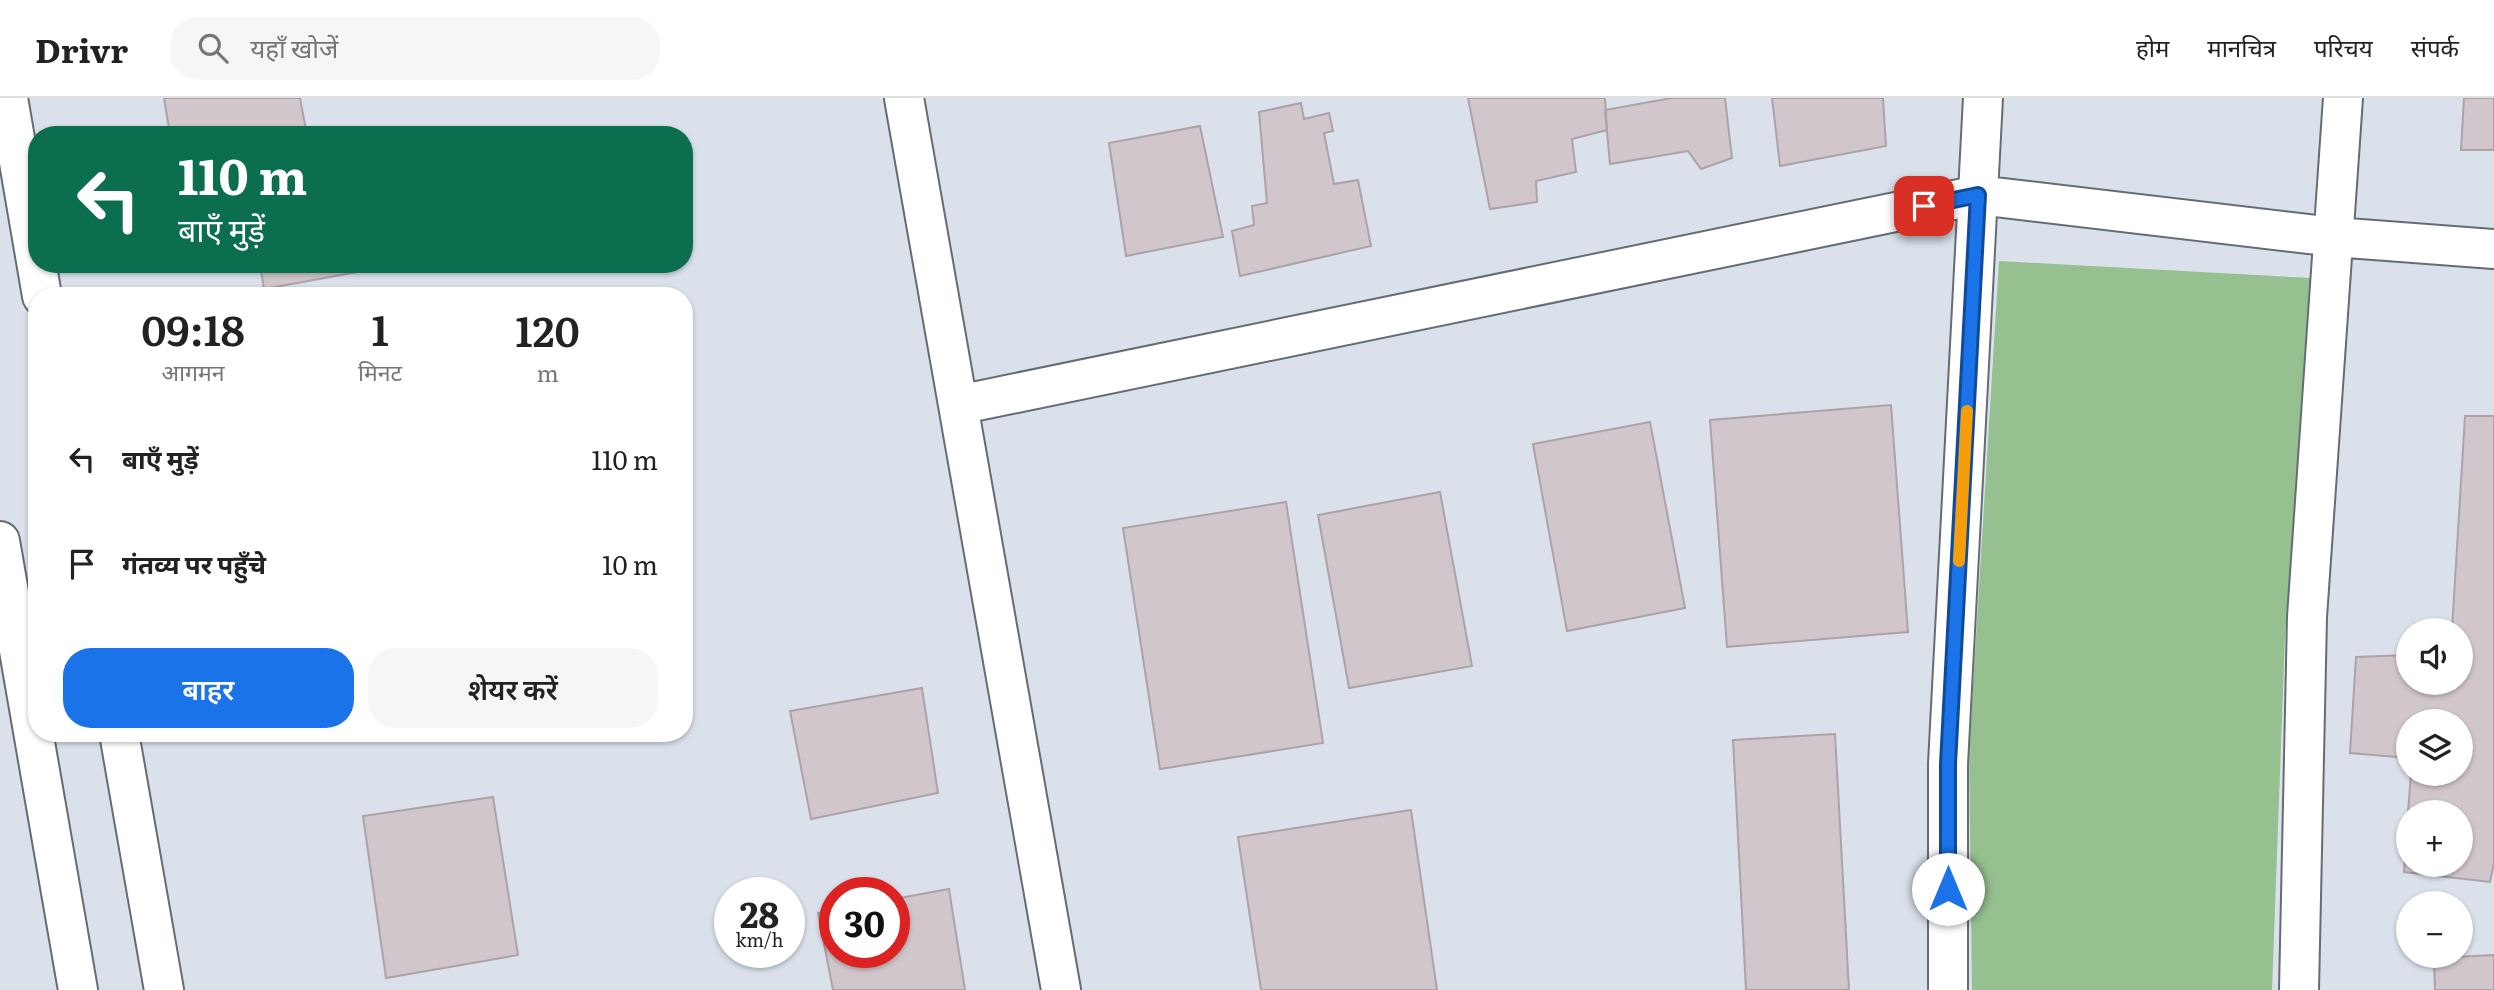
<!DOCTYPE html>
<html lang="hi">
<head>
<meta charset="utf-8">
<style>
  :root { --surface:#fff; --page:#f6f6f6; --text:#222; --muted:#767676; --line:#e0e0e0; --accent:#1a73e8 }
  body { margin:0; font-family:Literata,"Noto Sans Devanagari",serif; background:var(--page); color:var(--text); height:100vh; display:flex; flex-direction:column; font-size:26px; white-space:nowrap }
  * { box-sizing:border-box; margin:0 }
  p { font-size:23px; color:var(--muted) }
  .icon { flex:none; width:38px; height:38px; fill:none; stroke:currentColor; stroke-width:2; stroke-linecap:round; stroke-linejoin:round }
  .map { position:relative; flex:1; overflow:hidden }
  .sheet { position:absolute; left:28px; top:189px; width:665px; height:455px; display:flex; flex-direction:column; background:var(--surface); border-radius:28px; box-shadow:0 2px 5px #0004 }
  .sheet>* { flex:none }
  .guide { position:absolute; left:28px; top:28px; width:665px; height:147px; border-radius:28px; box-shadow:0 2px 5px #0004; background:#0b6e4f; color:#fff; overflow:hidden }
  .fabs { position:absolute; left:2396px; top:520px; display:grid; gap:14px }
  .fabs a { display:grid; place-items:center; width:77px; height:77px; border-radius:50%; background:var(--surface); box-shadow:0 2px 5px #0004; font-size:35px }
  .speed { position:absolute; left:714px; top:779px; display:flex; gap:14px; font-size:35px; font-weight:700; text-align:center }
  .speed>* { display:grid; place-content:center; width:91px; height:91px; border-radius:50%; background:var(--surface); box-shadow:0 2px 5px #0004; line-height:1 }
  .speed small { font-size:18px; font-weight:400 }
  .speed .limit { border:10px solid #d22; background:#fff; color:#111 }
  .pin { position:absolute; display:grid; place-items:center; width:60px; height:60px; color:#fff; margin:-30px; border-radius:14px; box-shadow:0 4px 10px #0006 }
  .me { position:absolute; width:77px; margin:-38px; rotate:0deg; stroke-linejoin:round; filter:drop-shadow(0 0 5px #0008) }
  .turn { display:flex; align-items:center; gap:24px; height:147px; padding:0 35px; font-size:32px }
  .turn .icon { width:91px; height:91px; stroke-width:2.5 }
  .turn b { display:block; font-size:49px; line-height:60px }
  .eta { display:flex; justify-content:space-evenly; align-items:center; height:119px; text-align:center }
  .eta b { font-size:42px; font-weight:600; line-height:49px }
  .action { display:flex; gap:14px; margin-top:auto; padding:14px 35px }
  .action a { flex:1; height:80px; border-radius:28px; background:var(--accent); color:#fff; font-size:28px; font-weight:600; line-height:80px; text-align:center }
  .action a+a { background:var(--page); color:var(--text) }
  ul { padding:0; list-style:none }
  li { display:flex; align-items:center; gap:21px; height:105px; padding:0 35px }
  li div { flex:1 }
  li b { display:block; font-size:26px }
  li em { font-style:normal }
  header { display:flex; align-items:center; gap:42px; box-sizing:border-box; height:98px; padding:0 35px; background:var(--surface); border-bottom:2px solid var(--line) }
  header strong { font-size:33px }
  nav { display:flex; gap:38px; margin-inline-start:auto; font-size:24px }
  .search { width:490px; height:63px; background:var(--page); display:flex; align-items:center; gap:18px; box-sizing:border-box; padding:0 24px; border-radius:28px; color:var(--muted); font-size:26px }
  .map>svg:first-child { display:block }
  .green { fill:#96c090 }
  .building { fill:#d1c6cc; stroke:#ada2a8; stroke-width:2 }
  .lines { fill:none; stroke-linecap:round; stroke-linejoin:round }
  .minor-casing { stroke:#666c75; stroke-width:42 }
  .minor { stroke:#fff; stroke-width:38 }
  .route-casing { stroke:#114b97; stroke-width:18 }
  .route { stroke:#1a73e8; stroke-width:12 }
  .slow { stroke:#f59e0b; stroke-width:12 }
</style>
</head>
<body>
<header>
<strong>Drivr</strong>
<div class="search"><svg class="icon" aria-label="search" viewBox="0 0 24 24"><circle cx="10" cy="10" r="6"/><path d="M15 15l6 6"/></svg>यहाँ खोजें</div>
<nav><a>होम</a><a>मानचित्र</a><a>परिचय</a><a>संपर्क</a></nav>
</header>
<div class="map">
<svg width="2494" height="892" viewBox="0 0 2494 892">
  <rect width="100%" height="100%" fill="#dae1eb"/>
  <!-- green -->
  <path class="green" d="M1999,163L2311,180L2285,538L2272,892H1972L1969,654Z"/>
  <!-- building -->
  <path class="building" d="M164,0H300L307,37H170Z
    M1468,0H1605L1607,32L1572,41L1576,74L1536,83L1537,104L1490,111Z
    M1672,0H1725L1732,60L1701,71L1688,53L1610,66L1605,12Z
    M1772,0H1883L1886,48L1780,68Z
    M2464,0H2494V52H2461Z
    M1301,5L1304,21L1329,15L1333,33L1324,35L1334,86L1358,82L1371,148L1240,178L1232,133L1254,127L1252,108L1267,105L1259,14Z
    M1200,28L1223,139L1126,158L1109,45Z
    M260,166H401L264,191Z
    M1891,307L1908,534L1727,549L1710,322Z
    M2465,318H2494V765L2490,784L2404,774L2408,718V766H2460V714H2408L2411,676H2460V623H2408V660L2350,655L2356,559L2408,557V584H2460V532H2452Z
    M1650,324L1685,510L1567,533L1533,346Z
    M1440,394L1472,568L1349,590L1318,417Z
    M1286,404L1323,645L1160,671L1123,430Z
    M922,590L938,695L811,721L790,613Z
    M1835,636L1849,892H1746L1733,642Z
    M493,699L518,857L386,880L363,718Z
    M1411,712L1437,892H1261L1238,739Z
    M949,791L965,892H833L818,815L835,812V854H894V801Z
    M2494,857V892H2435L2434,860Z"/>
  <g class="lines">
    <defs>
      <path id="minor" d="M8,0L42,198
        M904,0L1061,892
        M958,307L1978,97L2334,139L2494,151
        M0,443L78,892
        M119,635L164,892
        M1948,892V666L1983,0
        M2299,892L2307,519L2343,0"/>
    </defs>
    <!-- minor casing -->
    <use href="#minor" class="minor-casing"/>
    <!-- minor -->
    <use href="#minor" class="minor"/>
  </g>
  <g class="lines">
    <defs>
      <path id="route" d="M1924,108L1978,97L1948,666V791"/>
    </defs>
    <!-- route casing -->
    <use href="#route" class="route-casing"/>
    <!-- route -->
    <use href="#route" class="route"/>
    <!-- slow -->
    <path class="slow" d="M1959,463L1967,313"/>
  </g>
</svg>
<div class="fabs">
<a><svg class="icon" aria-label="sound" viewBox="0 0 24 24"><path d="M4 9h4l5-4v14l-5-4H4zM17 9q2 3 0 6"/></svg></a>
<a><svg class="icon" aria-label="layers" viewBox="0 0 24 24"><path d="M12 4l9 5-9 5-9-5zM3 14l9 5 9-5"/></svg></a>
<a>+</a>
<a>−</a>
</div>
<div class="speed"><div>28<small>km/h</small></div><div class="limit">30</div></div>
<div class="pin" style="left:1924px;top:108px;background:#d93025"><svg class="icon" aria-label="arrive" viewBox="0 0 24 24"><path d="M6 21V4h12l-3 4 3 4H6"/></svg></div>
<svg class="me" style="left:1948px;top:791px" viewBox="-20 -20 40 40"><circle r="19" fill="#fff"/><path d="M0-13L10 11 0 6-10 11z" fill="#1a73e8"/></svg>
<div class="guide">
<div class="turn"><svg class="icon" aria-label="left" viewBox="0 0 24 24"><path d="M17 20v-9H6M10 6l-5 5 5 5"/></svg><div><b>110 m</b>बाएँ मुड़ें</div></div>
</div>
<section class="sheet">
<div class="eta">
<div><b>09:18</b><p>आगमन</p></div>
<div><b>1</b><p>मिनट</p></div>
<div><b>120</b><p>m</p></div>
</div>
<ul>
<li><svg class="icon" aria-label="left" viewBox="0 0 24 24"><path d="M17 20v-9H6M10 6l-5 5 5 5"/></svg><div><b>बाएँ मुड़ें</b></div><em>110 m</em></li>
<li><svg class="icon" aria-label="arrive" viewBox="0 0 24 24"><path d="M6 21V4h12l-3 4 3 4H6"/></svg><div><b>गंतव्य पर पहुँचे</b></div><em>10 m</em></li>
</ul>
<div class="action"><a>बाहर</a><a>शेयर करें</a></div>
</section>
</div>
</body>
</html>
